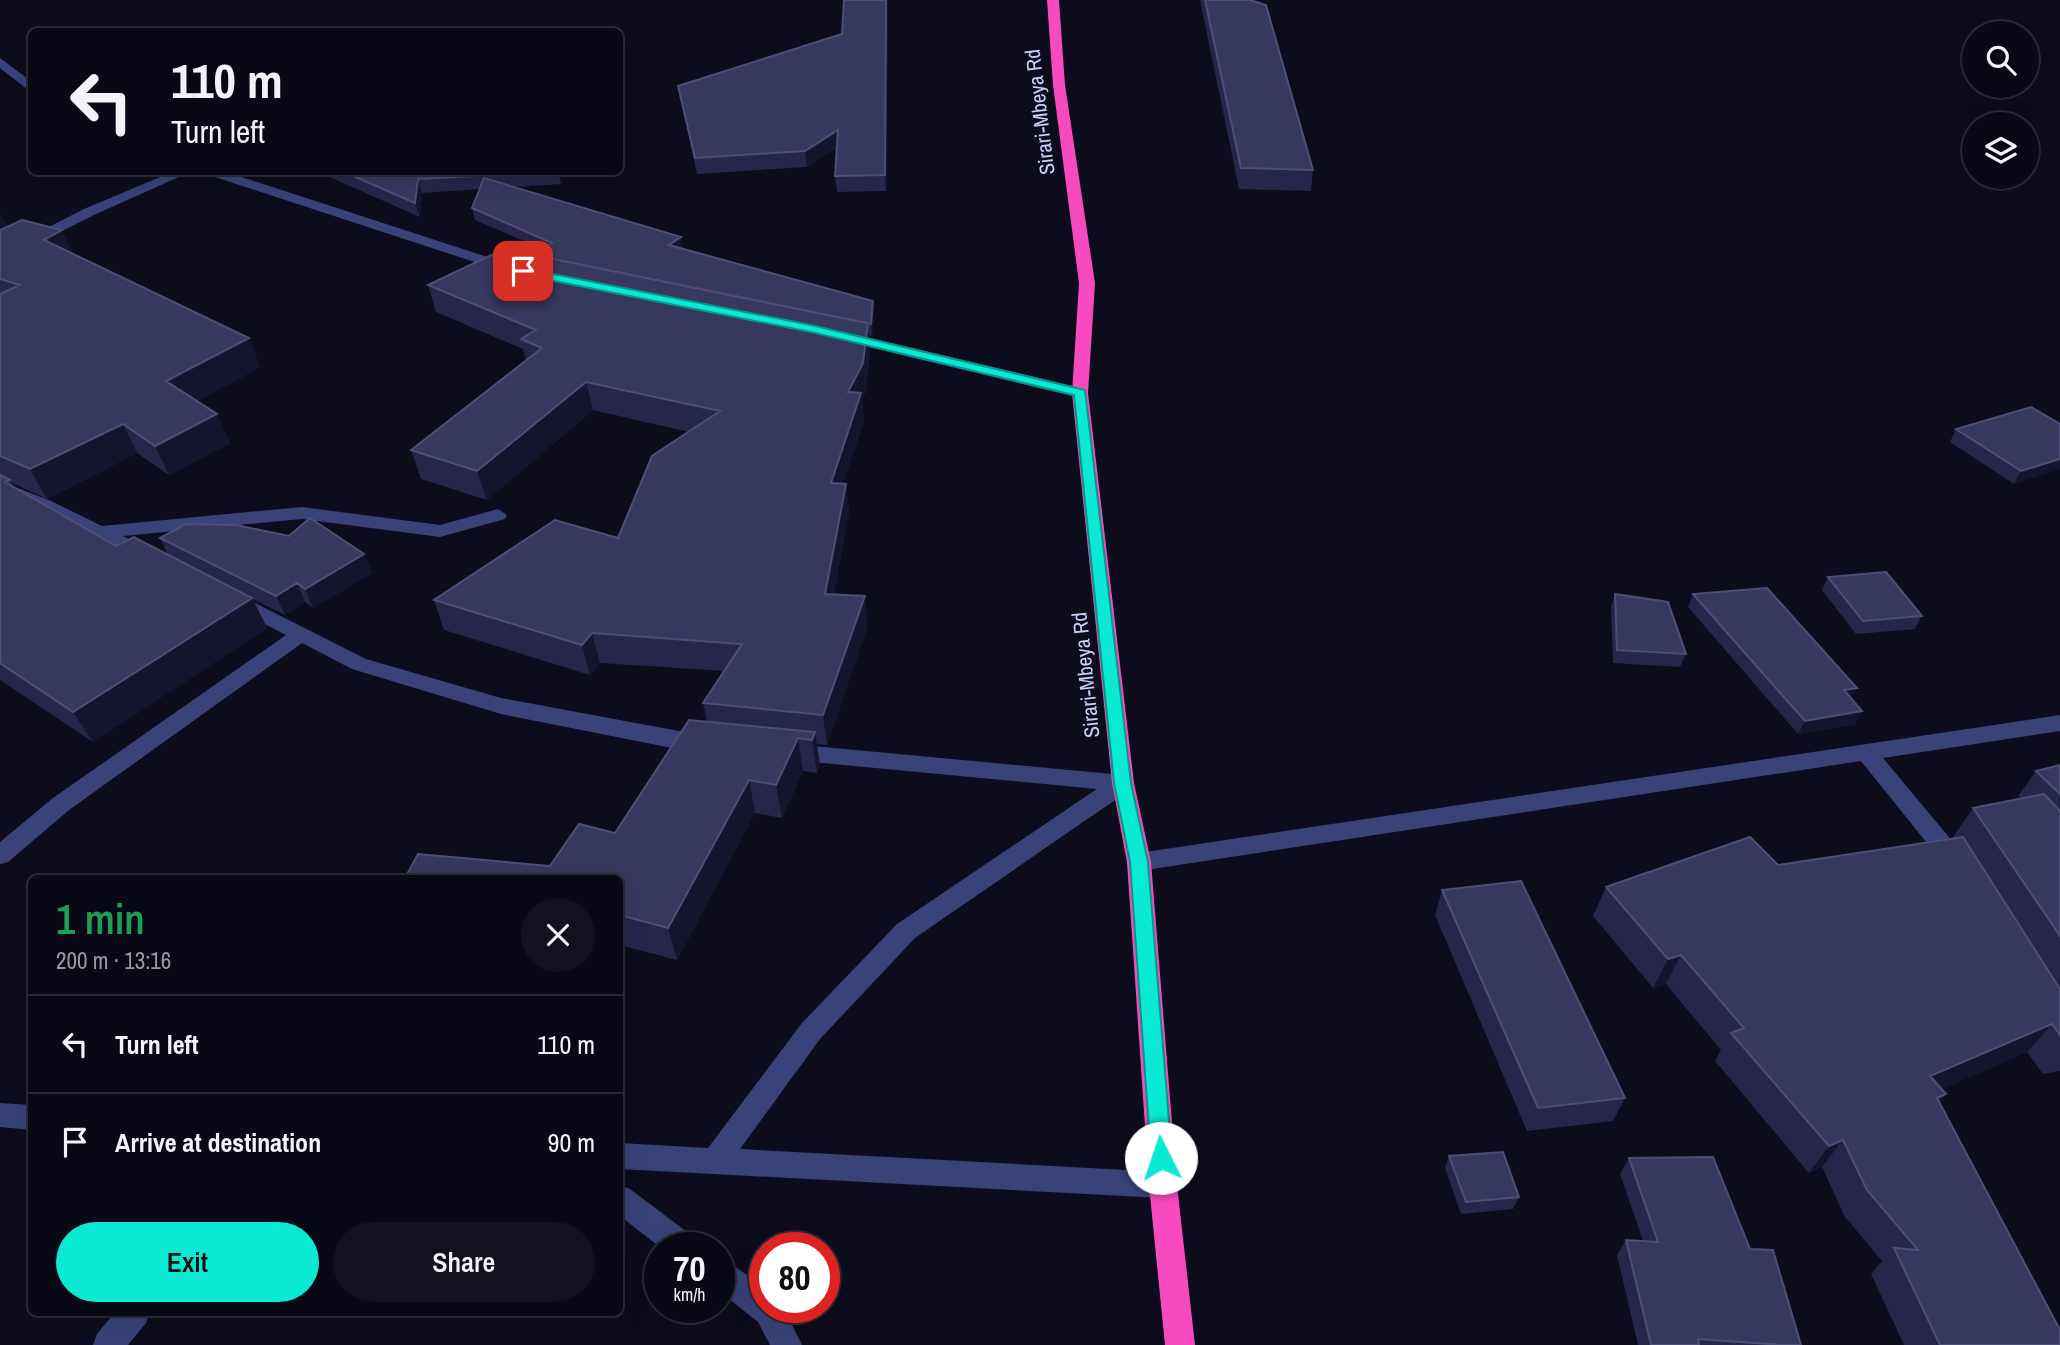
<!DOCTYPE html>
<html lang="en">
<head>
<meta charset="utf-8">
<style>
  :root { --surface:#090915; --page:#12121e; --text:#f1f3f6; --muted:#999aa0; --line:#292a34; --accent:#09e9d3 }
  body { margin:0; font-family:"Archivo Narrow",sans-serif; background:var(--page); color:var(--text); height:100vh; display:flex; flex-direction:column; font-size:26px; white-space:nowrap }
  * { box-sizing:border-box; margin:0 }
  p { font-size:23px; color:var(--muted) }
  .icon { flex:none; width:38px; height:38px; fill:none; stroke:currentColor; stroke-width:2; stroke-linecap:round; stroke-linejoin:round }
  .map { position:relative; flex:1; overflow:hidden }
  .panel { position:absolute; left:28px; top:875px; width:595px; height:441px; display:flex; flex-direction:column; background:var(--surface); border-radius:10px; box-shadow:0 7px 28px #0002,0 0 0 2px var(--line) }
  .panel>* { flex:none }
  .hud { position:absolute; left:28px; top:28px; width:595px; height:147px; border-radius:10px; box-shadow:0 7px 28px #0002,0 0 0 2px var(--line); background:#090915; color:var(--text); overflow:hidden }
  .fabs { position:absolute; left:1962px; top:21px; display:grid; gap:14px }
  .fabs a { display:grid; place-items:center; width:77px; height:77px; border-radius:50%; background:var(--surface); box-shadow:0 7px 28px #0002,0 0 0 2px var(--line); font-size:35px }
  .speed { position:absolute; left:644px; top:1232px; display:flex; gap:14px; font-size:35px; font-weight:700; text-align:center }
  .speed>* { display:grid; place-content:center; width:91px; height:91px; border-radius:50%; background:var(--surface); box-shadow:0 7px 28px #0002,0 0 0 2px var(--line); line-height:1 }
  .speed small { font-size:18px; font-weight:400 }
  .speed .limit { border:10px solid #d22; background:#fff; color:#111 }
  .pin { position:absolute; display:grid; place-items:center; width:60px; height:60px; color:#fff; margin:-30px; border-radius:14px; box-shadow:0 4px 10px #0006 }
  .me { position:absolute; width:77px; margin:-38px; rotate:356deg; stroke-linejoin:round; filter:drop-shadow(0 0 5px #0008) }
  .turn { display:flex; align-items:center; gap:24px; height:147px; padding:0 28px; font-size:32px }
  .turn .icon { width:91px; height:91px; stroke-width:2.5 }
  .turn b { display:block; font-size:49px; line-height:60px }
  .round { display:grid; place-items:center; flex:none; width:74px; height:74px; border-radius:37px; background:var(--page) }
  .overview { display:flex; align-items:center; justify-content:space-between; height:119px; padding:0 28px }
  h1 { font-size:42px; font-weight:600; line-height:52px; color:#1e9e55 }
  .cta { display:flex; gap:14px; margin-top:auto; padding:14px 28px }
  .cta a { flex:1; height:80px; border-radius:42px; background:var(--accent); color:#111; font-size:28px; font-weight:600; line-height:80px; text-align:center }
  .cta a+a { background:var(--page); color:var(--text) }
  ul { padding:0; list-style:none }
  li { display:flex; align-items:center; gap:21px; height:98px; padding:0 28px; border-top:2px solid var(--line) }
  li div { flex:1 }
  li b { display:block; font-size:26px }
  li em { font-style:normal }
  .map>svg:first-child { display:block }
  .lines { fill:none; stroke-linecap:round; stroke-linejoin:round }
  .minor { fill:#394379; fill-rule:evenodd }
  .highway { fill:#f84ac0; fill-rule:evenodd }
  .wall { fill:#25264a }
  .shaded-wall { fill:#14142f }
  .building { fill:#37385d; stroke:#4e4f76; stroke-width:2 }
  .route { fill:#09e9d3; stroke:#069789; stroke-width:2 }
  .labels { text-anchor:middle; stroke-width:7; stroke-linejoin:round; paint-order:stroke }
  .street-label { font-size:21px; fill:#c9cefd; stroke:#0c0c1c }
</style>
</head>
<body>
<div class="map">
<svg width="2060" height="1345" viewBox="0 0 2060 1345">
  <rect width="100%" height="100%" fill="#0c0c1c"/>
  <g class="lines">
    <!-- minor -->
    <path class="minor" d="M0,58L32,82V93L0,68Z
      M172,172H190L94,215L0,262V252L84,209Z
      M207,172H226L512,265L515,268L512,271H502L209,175Z
      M841,331L1086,389L1088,393L1080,398L835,339L833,336Z
      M0,481L51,501L102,526L302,507L440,525L498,509L507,515L505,519L440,537L302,519L123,536L154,551L157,555L154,559L147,561L0,494Z
      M235,593L366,659L501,698L711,737L714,743L711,749L703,751L672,748L501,714L352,669L302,643L69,810L8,862L0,864V842L53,798L286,635L228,605L225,600L228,595Z
      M2060,715V731L1883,758L1963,854L1967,861L1963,868L1955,870L1947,868L1861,761L1139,871L1131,869L1127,862L1131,855L1139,853Z
      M791,744L1123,775L1131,777L1134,783L1131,789L915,938L820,1039L740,1149L1163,1172L1173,1176L1177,1185L1173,1194L1163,1198L620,1169V1143L708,1148L802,1023L897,924L1097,789L791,760L783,758L780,752L783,746Z
      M0,1103L32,1105V1130L0,1127Z
      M620,1185L630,1189L695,1238L700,1248H661L620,1216Z
      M719,1258L730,1263L765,1288V1307H783L802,1345H770L758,1322L719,1291Z
      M115,1312H150L146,1323L128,1345H93L97,1334Z"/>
    <!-- highway -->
    <path class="highway" d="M1047,0H1059L1065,85L1095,283L1088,393L1134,783L1151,862L1177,1185L1195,1345H1165L1149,1185L1127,862L1112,783L1072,393L1079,283L1053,85Z"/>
  </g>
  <!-- wall -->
  <path class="wall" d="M844,0H888L886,191L837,192L835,176L837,147L807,167L697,174L678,86L842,34Z
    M1200,0H1250L1313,170L1311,191L1239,189Z
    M313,172H558L561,184L514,187L683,249L873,301L874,313L872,336L869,335L870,351L866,391L862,399L864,421L843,484H846L849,513L834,594L868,625L827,745L817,744L820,765L817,773L803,771L782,818L755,813L677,960L623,946L620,951V878L550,866L615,833L707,722L703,703L724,671L600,663L590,675L444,630L434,600L618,538L689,432L593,410L487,500L421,479L411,450L526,360L523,349L436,312L428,285L528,254L540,248L475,220L472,208L479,189L422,193L420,217L325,175Z
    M0,214L7,227L73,254L249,338L260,367L197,401L217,414L230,443L169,475L137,453L47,499L12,483L14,487L116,546L168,555L160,538L364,554L372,573L313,608L305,602L285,615L253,599L267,628L93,742L0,680Z
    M2060,424L2014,484L1950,442L1956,429Z
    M1828,577L1922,616L1915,629L1856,634L1822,590Z
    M1615,594L1686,654L1680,667L1613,663L1611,607Z
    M1693,594L1851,699L1862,711L1855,724L1798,734L1688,607Z
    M2060,765V1071L2043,1074L2027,1052L1942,1089L1946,1094L1939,1103L2060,1345H1904L1871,1274L1882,1261L1845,1217L1822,1167L1809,1173L1715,1061L1721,1050L1666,984L1653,988L1593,916L1606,887L1778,865L1954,838L1953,837L1973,808L2021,798L2018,796L2036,771Z
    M1442,890L1625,1098L1613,1121L1527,1131L1435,915Z
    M1449,1156L1519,1197L1513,1209L1461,1214L1445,1168Z
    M1629,1158L1750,1249L1801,1345H1638L1617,1255L1626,1240L1643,1241L1620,1174Z"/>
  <!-- shaded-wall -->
  <path class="shaded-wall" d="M886,0H888L886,191L885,175Z
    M838,130L839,145L807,167L805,151Z
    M418,179L422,193L420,217L415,203Z
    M1,214L15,241L0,249V215Z
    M62,230L75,258L44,240Z
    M681,237L683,249L669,245Z
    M873,301L874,313L872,336L871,324Z
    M868,323L870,351L866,391L862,399L864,421L834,512L831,483L848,392Z
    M249,338L260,367L180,410L166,381Z
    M586,382L593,410L487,500L477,471Z
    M217,414L230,443L169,475L155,446Z
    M123,424L137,453L47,499L30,469Z
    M2060,459V469L2014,484L2021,471Z
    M846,484L849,513L829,623L825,594Z
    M364,554L372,573L313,608L305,589Z
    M297,583L305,602L285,615L276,596Z
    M865,596L868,625L827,745L823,715Z
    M252,598L267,628L93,742L73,712Z
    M592,633L600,663L590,675L582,645Z
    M1857,688L1850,701L1844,690Z
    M1862,711L1855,724L1798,734L1805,721Z
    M815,732L820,765L817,773L812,740Z
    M798,738L803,771L782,818L776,785Z
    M749,780L755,813L677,960L668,928Z
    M620,936L623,946L620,951Z
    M1681,955L1666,984L1653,988L1668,959Z
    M2052,1024L2027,1052L1908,1104L1930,1076Z
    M1946,1094L1924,1121L1937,1098Z
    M1843,1140L1822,1167L1809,1173L1829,1146Z"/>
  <!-- building -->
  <path class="building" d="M844,0H886L885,175L835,176L838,130L805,151L695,158L678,86L842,34Z
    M1205,0H1250L1266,5L1313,170L1241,168Z
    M344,172H547L418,179L415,203Z
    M484,178L681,237L669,245L873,301L871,324L528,254L552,243L472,208Z
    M22,220L62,230L44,240L249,338L166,381L217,414L155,446L123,424L30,469L0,456V294L20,285L0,279V230Z
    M504,249L868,323L863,363L848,392L861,393L831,483L846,484L825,594L865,596L823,715L703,703L742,644L592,633L582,645L434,600L555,520L618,538L652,456L720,411L586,382L477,471L411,450L542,348L521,339L536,330L428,285Z
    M2031,407L2060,424V459L2021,471L1956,429Z
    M0,475L10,480L5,482L116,546L134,537L252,598L73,712L0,663Z
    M310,518L364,554L305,589L297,583L276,596L160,538L186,524L236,525L289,536Z
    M1886,572L1922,616L1863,621L1828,577Z
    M1767,588L1857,688L1844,690L1862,711L1805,721L1693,594Z
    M1615,594L1668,602L1686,654L1617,650Z
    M689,720L815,732L812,740L798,738L776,785L749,780L668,928L620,915V878H405L418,854L550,866L579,824L615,833Z
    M2060,765V794L2036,771Z
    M2044,794L2060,811V936L1973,808Z
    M1750,837L1778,865L1963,837L2060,989V1035L2052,1024L1930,1076L1946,1094L1937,1098L2060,1330V1345H1940L1894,1248L1918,1250L1867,1190L1843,1140L1829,1146L1731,1033L1744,1028L1681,955L1668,959L1606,887Z
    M1521,881L1625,1098L1538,1108L1442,890Z
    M1503,1152L1519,1197L1466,1202L1449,1156Z
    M1713,1157L1750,1249L1773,1250L1801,1345H1782L1698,1339L1699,1345H1651L1626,1240L1658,1242L1629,1158Z"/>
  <!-- route -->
  <path class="route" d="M523,268L811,325L1085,390L1131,783L1148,862L1172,1158L1169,1165L1161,1168L1154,1165L1151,1158L1130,862L1114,783L1074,395L811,332L519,274L517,271Z"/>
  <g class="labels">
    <!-- street labels -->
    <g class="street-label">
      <text transform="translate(1040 112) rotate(-97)" y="7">Sirari-Mbeya Rd</text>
      <text transform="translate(1086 675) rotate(-96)" y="7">Sirari-Mbeya Rd</text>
    </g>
  </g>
</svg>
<div class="fabs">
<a><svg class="icon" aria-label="search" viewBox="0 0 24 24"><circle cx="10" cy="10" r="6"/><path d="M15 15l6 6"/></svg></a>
<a><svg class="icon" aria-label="layers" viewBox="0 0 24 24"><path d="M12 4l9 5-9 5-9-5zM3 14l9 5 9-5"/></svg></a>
</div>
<div class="speed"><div>70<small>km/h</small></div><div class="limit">80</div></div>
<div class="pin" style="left:523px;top:271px;background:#d93025"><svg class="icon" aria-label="arrive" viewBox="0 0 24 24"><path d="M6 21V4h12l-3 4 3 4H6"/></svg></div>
<svg class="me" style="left:1161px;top:1158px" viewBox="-20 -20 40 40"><circle r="19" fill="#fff"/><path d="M0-13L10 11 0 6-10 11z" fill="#09e9d3"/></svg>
<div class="hud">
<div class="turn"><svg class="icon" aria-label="left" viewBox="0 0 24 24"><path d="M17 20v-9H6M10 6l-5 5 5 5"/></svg><div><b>110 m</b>Turn left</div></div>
</div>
<section class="panel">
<div class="overview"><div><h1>1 min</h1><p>200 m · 13:16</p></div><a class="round"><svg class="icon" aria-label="close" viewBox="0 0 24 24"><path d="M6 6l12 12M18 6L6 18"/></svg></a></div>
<ul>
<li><svg class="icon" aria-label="left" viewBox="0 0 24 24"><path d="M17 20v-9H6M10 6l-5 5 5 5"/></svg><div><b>Turn left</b></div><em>110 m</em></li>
<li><svg class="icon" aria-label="arrive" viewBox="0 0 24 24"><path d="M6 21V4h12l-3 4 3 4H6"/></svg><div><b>Arrive at destination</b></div><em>90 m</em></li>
</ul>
<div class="cta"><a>Exit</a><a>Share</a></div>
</section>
</div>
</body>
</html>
